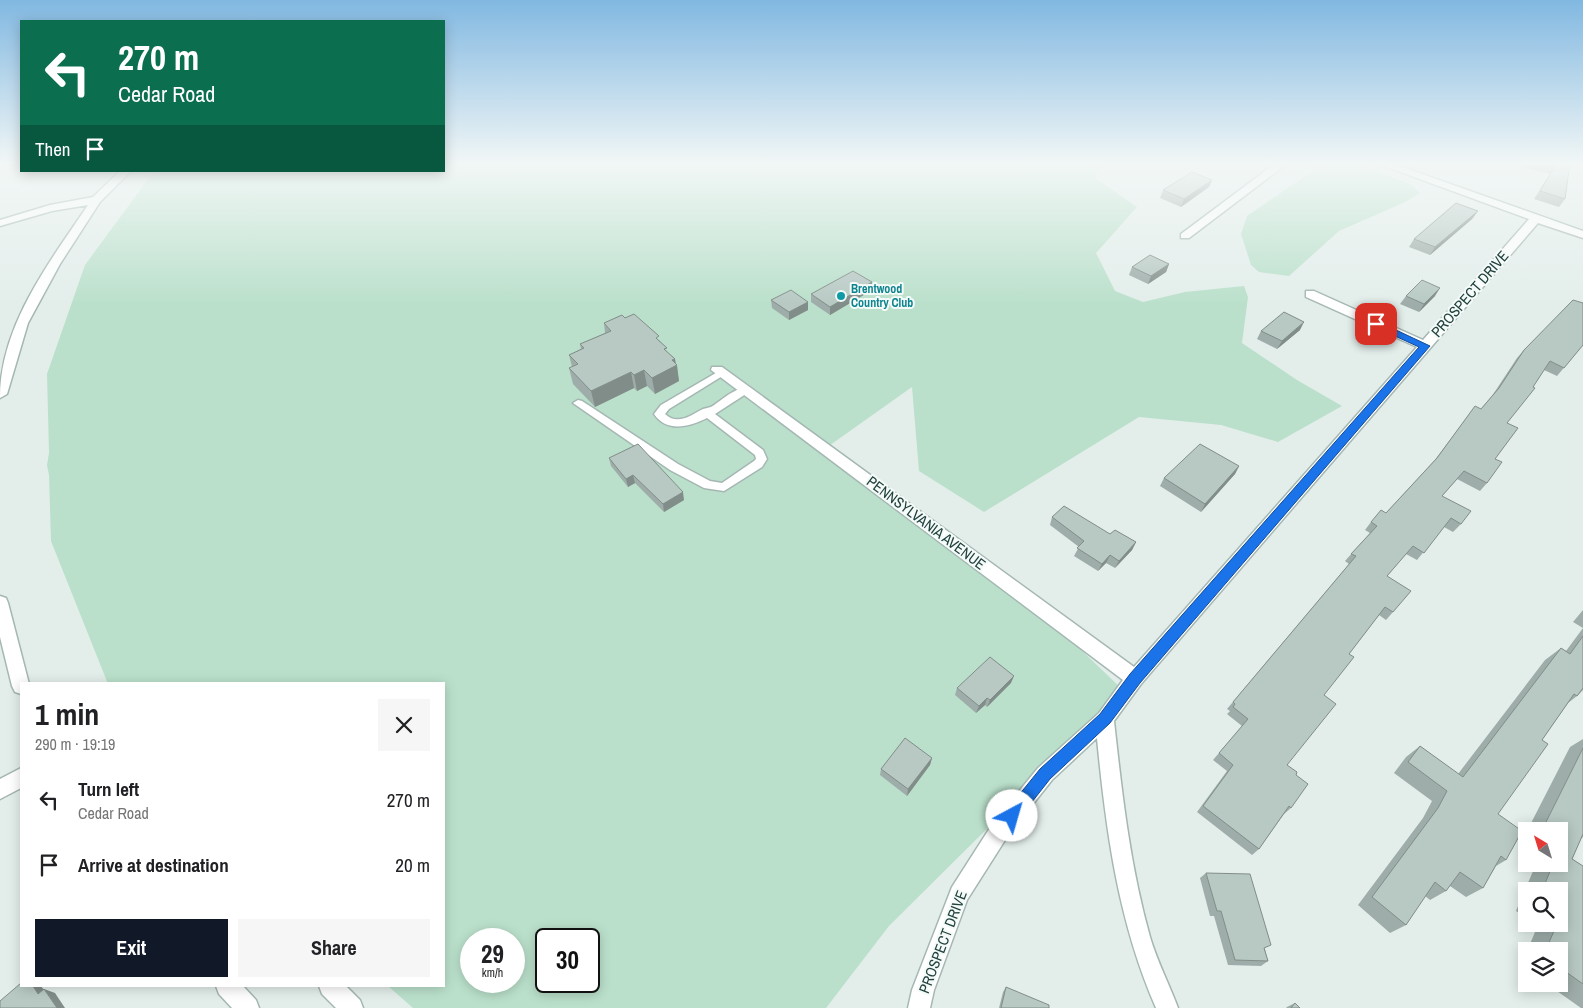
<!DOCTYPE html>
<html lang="en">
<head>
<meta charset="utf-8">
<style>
  :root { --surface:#fff; --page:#f6f6f6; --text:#202124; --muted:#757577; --accent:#111827 }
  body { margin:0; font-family:"Archivo Narrow",sans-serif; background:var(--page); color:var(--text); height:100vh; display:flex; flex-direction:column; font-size:19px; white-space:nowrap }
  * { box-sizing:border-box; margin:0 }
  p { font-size:16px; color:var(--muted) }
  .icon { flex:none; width:28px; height:28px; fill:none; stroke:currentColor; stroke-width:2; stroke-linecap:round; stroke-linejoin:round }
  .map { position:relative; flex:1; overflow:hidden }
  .side { position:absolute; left:20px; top:682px; width:425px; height:305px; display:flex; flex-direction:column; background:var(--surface); border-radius:0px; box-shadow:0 2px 12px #0003 }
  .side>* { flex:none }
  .hud { position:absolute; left:20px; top:20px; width:425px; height:152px; border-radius:0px; box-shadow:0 2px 12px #0003; background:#0b6e4f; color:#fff; overflow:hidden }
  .needle { width:32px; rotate:322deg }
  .tools { position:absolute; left:1518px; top:822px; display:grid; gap:10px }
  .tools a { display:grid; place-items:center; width:50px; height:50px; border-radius:0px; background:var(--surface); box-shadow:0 2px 12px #0003; font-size:25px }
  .speed { position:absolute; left:460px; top:928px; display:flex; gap:10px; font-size:25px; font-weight:700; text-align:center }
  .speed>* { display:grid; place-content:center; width:65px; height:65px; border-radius:50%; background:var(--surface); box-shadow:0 2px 12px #0003; line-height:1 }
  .speed small { font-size:12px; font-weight:400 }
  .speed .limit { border:2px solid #111; border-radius:8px; background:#fff; color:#111 }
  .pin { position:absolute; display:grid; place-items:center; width:42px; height:42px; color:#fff; margin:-21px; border-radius:10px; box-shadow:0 2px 8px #0006 }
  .me { position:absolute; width:55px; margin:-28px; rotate:39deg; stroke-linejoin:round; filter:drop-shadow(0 0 4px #0008) }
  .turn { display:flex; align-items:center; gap:18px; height:105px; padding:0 15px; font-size:22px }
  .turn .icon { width:65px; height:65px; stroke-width:2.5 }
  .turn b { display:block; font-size:35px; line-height:42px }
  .then { display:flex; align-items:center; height:48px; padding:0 15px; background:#0003; gap:10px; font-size:19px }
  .round { display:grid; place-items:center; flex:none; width:52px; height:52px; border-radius:0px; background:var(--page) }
  .headline { display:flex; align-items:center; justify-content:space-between; height:85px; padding:0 15px }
  h1 { font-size:30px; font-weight:700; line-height:38px }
  .primary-button { display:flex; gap:10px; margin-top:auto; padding:10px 15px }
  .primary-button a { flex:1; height:58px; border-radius:0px; background:var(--accent); color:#fff; font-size:20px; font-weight:700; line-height:58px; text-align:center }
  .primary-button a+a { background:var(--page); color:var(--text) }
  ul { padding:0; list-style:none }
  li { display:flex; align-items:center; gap:15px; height:65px; padding:0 15px }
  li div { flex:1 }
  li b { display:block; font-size:19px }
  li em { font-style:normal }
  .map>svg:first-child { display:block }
  .green { fill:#bae0cb; fill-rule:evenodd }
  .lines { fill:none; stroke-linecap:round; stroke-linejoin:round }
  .service-casing { stroke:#a5b7b3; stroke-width:3 }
  .minor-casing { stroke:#a5b7b3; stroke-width:3 }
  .service { fill:#fff; fill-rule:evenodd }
  .minor { fill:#fff; fill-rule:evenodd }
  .wall { fill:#9eada9 }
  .shaded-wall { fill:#818d89 }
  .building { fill:#b8c9c4; stroke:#818d89 }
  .route { fill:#1a73e8; stroke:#114b97 }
  .culture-dot { fill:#0f9aa8; stroke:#f4faf8; stroke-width:2 }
  .labels { text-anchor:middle; stroke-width:4; stroke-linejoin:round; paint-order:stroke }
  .far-culture-label { font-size:12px; font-weight:bold; fill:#0d838f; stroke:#f4faf8; text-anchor:start }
  .street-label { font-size:15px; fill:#21413d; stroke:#f4faf8 }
</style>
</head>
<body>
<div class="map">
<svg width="1583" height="1008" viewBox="0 0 1583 1008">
  <rect width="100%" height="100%" fill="#e3eeeb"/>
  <!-- green -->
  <path class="green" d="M444,163H1099L1096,179L1137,207L1096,253L1115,291L1143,302L1185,292L1244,286L1248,297L1242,343L1297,380L1342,406L1278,442L1221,425L1139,417L984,512L919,471L912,387L826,448L1026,597L1125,692L889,926L826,1008H413L388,986H444V684H108L51,541L49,475L47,465L49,453L47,374L85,265L154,171H444ZM471,939H514V981H471ZM546,939H589V981H546Z
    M1324,163H1354L1410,184L1420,193L1403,203L1339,231L1289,276L1259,272L1251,265L1241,234L1247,216Z"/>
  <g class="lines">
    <defs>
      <path id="service" d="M721,370L726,373L724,375L669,409L665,414C678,426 691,415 703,409C706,408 708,408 711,407C721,401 737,385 749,388L750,390L749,392L715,414L763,450L767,459L762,467L724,491L704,488L670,470L573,403L578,400L582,401L678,464L710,481L722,483L754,461L756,459L755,455L707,418C689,427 667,433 654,414L661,405Z"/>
      <path id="minor" d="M1276,163H1288L1189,238H1181V234Z
        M1376,163H1391L1583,231V238L1538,223L1141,684L1114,721C1122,794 1130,866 1150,937C1157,961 1169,984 1178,1008H1156C1118,921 1106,831 1097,738L1052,780L1007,837L967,900L934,990L930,1008H908L912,990L952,887L993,823L1038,768L1099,713L1123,680L711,370L712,367H722L1134,667L1417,347L1306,297V291H1314L1423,340L1529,219Z
        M120,171H131L100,202L60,264L28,323L7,394L0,398C0,326 49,263 88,205L52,211L0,226V220L50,205L93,197Z
        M0,596L6,598L8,603L29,684H21V694L15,692L12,686L0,637Z
        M21,768V788L0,799V779Z
        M216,986H243L256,1000L259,1008H232L219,994Z
        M319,986H346L360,1000L363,1008H336L322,994Z"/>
    </defs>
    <!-- service casing -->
    <use href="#service" class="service-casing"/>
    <!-- minor casing -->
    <use href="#minor" class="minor-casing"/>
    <!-- service -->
    <use href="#service" class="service"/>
    <!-- minor -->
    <use href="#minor" class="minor"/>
  </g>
  <!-- wall -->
  <path class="wall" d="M1520,163H1570L1565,199L1559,207L1534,199L1550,174L1518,166Z
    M1212,180L1209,187L1181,207L1160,198L1163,190Z
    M1478,211L1472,219L1430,255L1409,247L1414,239Z
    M1169,264L1166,272L1148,284L1129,275L1132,267Z
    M872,282V290L830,315L811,302V294Z
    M1406,296H1435L1419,312L1400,304Z
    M771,300L808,302V310L789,320L772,308Z
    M625,318L660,341L667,352L675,359L679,381L655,394L647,386L637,391L634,388L595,407L573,384L569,368L572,367L569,355L581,349L580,344L605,333L604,323Z
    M1300,330L1277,349L1257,339L1261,331Z
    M1583,345L1557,376L1544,370L1507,423L1487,483L1480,491L1457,479L1442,496L1461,524L1453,532L1444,527L1417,560L1406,554L1387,576L1393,612L1386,620L1379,615L1349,654L1324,695L1287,765L1296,775L1291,808L1284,814L1259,849L1252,855L1197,812L1227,771L1213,760L1242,726L1227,714L1230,711L1227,709L1349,564L1345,561L1370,533L1365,530L1371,522L1386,513L1434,461L1469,415L1481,409L1492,396L1517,358L1524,350Z
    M609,458L684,500L664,512L635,483L628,487L611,466Z
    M1239,466L1235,474L1201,512L1160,486L1164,478Z
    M1052,517L1110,534L1136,542L1132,550L1115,568L1106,563L1098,571L1074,556L1079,547L1050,525Z
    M1583,610V690L1577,696L1568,703L1542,740L1498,814L1506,860L1496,866L1483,888L1466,897L1450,886L1446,891L1430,900L1425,896L1406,925L1390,933L1358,905L1423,818L1432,801L1394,773L1406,757L1420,746L1458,774L1545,660L1561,648L1566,651L1583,628L1573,622Z
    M1011,683L987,707L985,705L976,713L955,695L957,688Z
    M1583,739V838L1582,837L1572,859L1583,866V1008H1581L1547,984H1559V951H1527L1538,925L1536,924H1559V891H1526V917L1516,911L1536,864H1559V831H1527L1570,747Z
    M932,758L930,765L907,796L880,775L881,769Z
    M1206,873L1265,949L1268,961L1261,966L1228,965L1214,916H1210L1200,878Z
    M1006,987L1049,1008H999L1003,992Z
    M1295,1003L1300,1008H1286L1287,1007Z"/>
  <!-- shaded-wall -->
  <path class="shaded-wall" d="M1212,180L1209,187L1181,207L1184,199Z
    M1478,211L1472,219L1430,255L1435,247Z
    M1169,264L1166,272L1148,284L1151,276Z
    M872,282V290L830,315V307Z
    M1440,288L1435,296L1419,312L1424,304Z
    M808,302V310L789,320V312Z
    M1304,322L1300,330L1277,349L1282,341Z
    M675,359L676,366L677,365L679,381L655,394L652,378L672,360Z
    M644,370L647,386L637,391L634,375Z
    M631,372L634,388L595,407L591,391Z
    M1239,466L1235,474L1201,512L1205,504Z
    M633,475L635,483L628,487L626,479Z
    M683,492L684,500L664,512L663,504Z
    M1136,542L1132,550L1115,568L1119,561Z
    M1110,555L1106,563L1098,571L1102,564Z
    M1014,676L1011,683L987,707L990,700Z
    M987,698L985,705L976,713L979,706Z
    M932,758L930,765L907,796L908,789Z
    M33,986H41L49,997L38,994Z
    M44,989L55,993L65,1008H57Z"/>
  <!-- building -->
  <path class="building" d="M1544,163H1570L1565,199L1540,191L1555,166Z
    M1192,172L1212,180L1184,199L1163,190Z
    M1456,203L1478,211L1435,247L1414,239Z
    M1150,255L1169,264L1151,276L1132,267Z
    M853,271L872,282L830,307L811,294Z
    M1422,280L1440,288L1424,304L1406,296Z
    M791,290L808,302L789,312L771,300Z
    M1573,300L1583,303V345L1564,368L1550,361L1533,387L1535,388L1507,423L1518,428L1495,459L1502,462L1487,483L1464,471L1442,496L1471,511L1461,524L1451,518L1424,553L1413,546L1387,576L1411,591L1393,612L1385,607L1349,654L1354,657L1324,695L1336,704L1287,765L1297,772L1296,775L1308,784L1291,808L1289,806L1259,849L1203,806L1233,765L1219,753L1248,719L1233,707L1235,704L1233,702L1356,556L1351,554L1377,526L1371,522L1381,510L1386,513L1437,458L1475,406L1481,409L1499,388L1524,350Z
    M1284,312L1304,322L1282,341L1261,331Z
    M634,314L659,336L656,338L667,348L664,349L675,359L672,360L677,365L652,378L644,370L634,375L631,372L591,391L569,368L578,364L569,355L584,348L580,344L611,331L604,323L622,315L625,318Z
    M638,444L683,492L663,504L633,475L626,479L609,458Z
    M1200,444L1239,466L1205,504L1164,478Z
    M1064,506L1110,534L1115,530L1136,542L1119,561L1110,555L1102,564L1077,548L1084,541L1052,517Z
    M1583,636V688L1577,696L1574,694L1542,740L1548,744L1498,814L1522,831L1506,860L1501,856L1483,888L1460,872L1446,891L1435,882L1406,925L1372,897L1438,808L1447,791L1408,762L1420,746L1463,777L1561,648L1570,654Z
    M990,657L1014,676L990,700L987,698L979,706L957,688Z
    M905,738L932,758L908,789L881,769Z
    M1583,748V834L1572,859L1583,866V984L1559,967L1562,957L1559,955V951H1553L1547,947L1557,924H1559V919L1560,915L1559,914V891H1542L1553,864H1559V849L1564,836L1559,833V831H1556L1545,824Z
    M1206,873L1250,874L1271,945L1264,948L1268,961L1235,960L1221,911H1217Z
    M21,983V986H33L38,994L44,989L57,1008H0V1001Z
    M1006,987L1049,1005V1008H1001Z
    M1295,1003L1300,1008H1291Z"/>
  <!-- sky -->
  <linearGradient id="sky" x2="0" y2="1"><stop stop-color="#81b8e1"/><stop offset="0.54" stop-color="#f2f7f6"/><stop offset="1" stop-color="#f2f7f6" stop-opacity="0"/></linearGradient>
  <rect width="1583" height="304" fill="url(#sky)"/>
  <!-- route -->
  <path class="route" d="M1373,322H1379L1430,346L1140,683L1110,723L1050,779L1017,821L1012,823L1006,821L1004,816L1006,811L1040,769L1100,714L1130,674L1419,347L1373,326Z"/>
  <!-- markers -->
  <circle class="culture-dot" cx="841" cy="296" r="5"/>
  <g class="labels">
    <!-- far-culture labels -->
    <g class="far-culture-label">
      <text x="851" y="293">Brentwood<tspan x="851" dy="14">Country Club</tspan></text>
    </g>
    <!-- street labels -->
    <g class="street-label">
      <text transform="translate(1470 294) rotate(-49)" y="5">PROSPECT DRIVE</text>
      <text transform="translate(926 523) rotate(37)" y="5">PENNSYLVANIA AVENUE</text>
      <text transform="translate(943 942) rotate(-69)" y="5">PROSPECT DRIVE</text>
    </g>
  </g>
</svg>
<div class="tools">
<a><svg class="needle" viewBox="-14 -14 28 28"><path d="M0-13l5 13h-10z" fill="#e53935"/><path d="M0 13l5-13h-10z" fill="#757577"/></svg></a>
<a><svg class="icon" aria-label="search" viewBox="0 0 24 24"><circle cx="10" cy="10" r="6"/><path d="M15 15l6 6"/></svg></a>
<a><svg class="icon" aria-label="layers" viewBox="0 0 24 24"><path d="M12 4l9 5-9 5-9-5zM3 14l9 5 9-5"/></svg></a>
</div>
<div class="speed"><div>29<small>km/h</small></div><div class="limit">30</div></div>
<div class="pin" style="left:1376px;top:324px;background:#d93025"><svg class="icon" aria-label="arrive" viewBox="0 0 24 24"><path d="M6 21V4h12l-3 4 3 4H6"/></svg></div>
<svg class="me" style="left:1012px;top:816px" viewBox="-20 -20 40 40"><circle r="19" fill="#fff"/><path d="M0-13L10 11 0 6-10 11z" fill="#1a73e8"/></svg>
<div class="hud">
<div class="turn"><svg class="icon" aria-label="left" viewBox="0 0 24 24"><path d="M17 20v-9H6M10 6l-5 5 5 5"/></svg><div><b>270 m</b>Cedar Road</div></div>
<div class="then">Then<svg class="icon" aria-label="arrive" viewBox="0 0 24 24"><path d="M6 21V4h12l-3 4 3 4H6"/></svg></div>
</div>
<section class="side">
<div class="headline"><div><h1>1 min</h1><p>290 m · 19:19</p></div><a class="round"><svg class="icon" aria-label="close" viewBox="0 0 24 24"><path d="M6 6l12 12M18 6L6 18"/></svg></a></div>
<ul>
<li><svg class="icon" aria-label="left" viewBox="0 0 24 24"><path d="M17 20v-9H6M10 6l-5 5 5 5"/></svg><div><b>Turn left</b><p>Cedar Road</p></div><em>270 m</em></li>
<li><svg class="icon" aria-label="arrive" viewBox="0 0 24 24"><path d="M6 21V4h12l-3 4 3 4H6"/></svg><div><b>Arrive at destination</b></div><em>20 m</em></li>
</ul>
<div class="primary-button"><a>Exit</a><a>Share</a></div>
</section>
</div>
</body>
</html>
